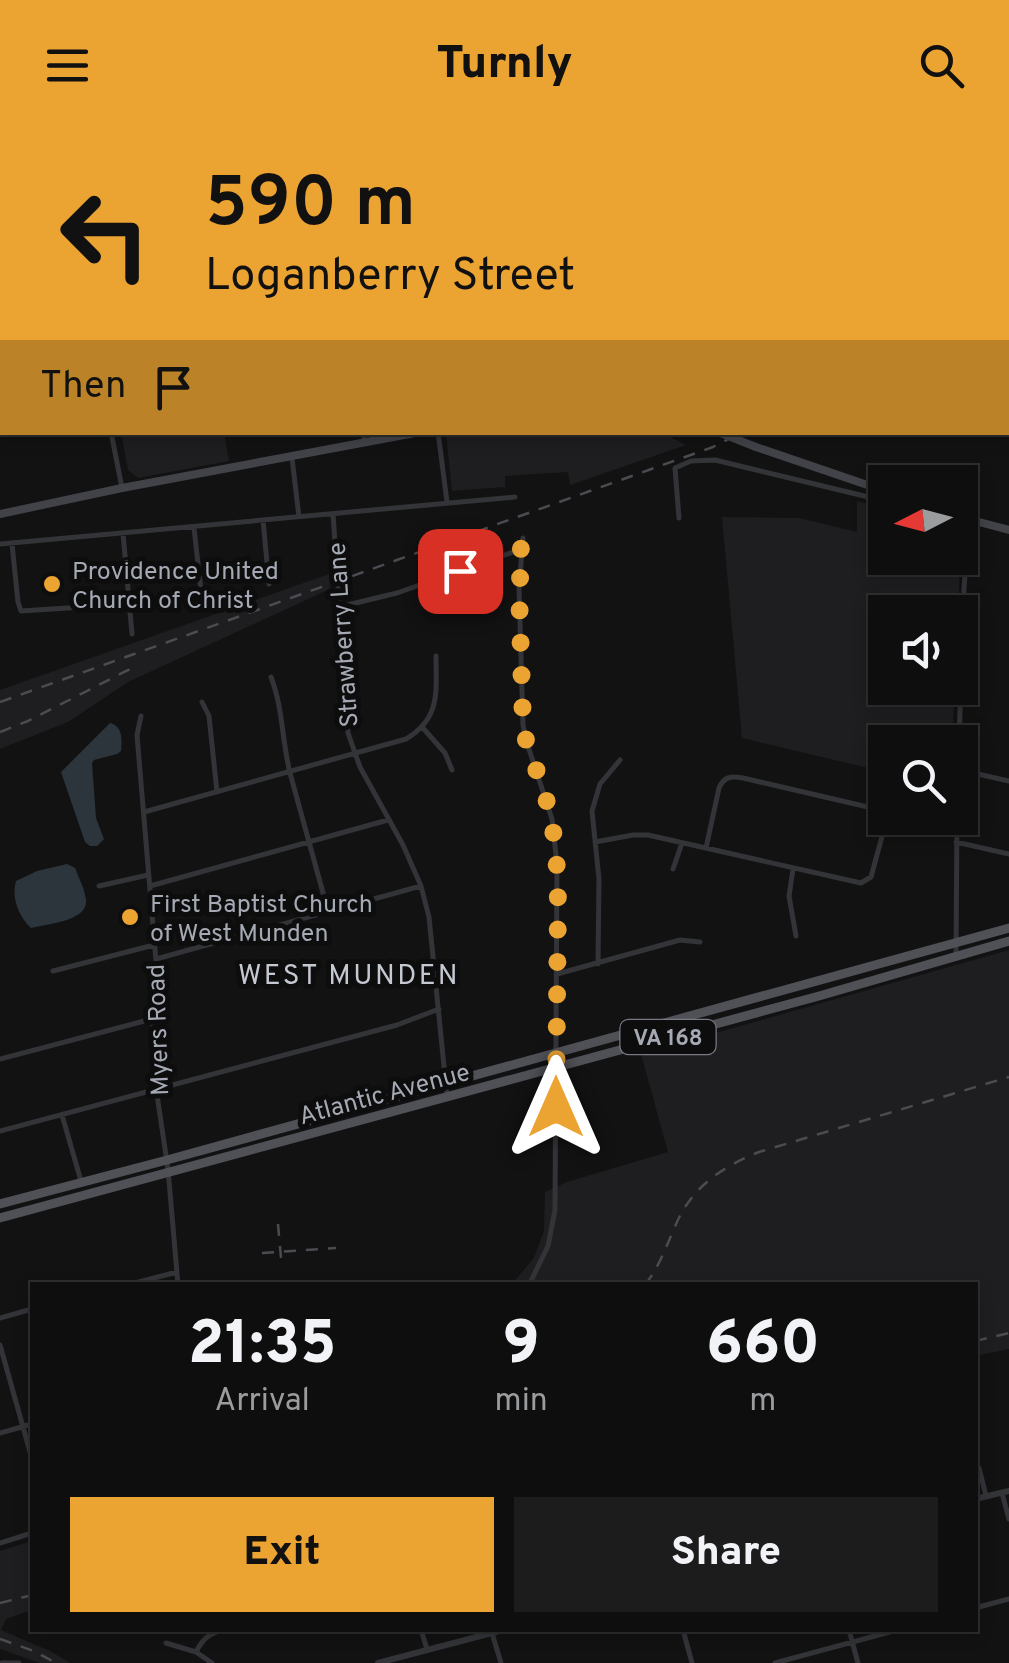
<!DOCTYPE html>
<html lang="en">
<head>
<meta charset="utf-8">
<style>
  :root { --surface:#0e0e0e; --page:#1c1c1c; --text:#f1f3f6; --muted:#9b9c9e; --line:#2e2e2e; --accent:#eba332 }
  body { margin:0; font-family:Overpass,sans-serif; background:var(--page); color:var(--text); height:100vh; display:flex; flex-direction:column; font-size:38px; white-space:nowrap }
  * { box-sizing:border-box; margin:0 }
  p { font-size:32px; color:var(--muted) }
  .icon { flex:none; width:55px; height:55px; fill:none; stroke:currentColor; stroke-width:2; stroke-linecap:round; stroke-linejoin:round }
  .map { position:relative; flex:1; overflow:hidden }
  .panel { position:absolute; left:30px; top:1152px; width:948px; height:350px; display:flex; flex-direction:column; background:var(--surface); border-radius:0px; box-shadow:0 5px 15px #0003,0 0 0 2px var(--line) }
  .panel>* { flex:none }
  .guide { position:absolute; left:0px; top:0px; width:1010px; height:305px; box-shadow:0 5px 15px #0003,0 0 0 2px var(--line); background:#eba332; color:#111; overflow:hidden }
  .needle { width:65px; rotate:264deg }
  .fabs { position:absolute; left:868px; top:335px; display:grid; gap:20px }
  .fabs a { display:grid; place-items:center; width:110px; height:110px; border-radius:0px; background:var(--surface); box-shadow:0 5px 15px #0003,0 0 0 2px var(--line); font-size:50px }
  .pin { position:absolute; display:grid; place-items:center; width:85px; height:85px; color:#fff; margin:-42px; border-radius:20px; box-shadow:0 5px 15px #0006 }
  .me { position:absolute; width:110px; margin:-55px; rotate:0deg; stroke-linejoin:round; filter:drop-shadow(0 0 8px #0008) }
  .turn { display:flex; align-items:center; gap:35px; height:210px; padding:0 40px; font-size:45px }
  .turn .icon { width:130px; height:130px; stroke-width:2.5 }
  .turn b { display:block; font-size:70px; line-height:85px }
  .then { display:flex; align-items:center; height:95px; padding:0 40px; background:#0003; gap:20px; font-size:38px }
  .eta { display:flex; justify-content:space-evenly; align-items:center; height:170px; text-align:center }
  .eta b { font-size:60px; font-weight:800; line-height:70px }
  .primary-button { display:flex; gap:20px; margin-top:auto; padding:20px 40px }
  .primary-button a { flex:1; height:115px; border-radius:0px; background:var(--accent); color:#111; font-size:40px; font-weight:800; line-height:115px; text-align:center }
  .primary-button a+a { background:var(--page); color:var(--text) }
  header { display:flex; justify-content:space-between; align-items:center; height:130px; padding:0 40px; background:var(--accent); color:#111; font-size:45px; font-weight:800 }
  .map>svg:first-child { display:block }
  .built { fill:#1e1e20 }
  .water { fill:#2c353b }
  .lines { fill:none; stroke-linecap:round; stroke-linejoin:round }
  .minor { stroke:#333438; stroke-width:5 }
  .tertiary { stroke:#333438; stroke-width:6 }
  .secondary { stroke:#414348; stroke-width:8 }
  .primary { stroke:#4f5157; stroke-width:9 }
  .rail { stroke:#4a4c51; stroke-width:2.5; stroke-dasharray:12 10; stroke-linecap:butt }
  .secondary-bridge { stroke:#414348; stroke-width:8 }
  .route { stroke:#eba332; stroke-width:18; stroke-dasharray:0 32.4 }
  .poi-dot { fill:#eba332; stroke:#0d0d0e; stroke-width:4 }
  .labels { text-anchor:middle; stroke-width:10; stroke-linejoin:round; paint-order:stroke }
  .shield { fill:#0d0d0e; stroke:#777a82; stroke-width:2.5 }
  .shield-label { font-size:22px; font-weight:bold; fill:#a4a9b3 }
  .poi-label { font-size:25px; fill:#a4a9b3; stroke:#0d0d0e; text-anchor:start }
  .street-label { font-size:25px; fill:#a4a9b3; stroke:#0d0d0e }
  .neighbourhood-label { font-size:28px; letter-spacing:2.5px; fill:#c4c8d0; stroke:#0d0d0e }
</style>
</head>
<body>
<header><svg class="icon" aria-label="menu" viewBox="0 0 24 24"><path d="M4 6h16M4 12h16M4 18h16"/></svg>Turnly<svg class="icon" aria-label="search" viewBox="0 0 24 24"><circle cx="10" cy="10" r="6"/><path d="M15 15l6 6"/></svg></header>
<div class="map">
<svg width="1009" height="1533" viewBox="0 0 1009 1533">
  <rect width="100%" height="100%" fill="#121213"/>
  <!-- built -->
  <path class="built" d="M456,302L663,303L686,315L570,355L568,342L505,346V357L452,361L446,304Z
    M121,303H224L229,331L138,348L128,340Z
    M857,371L885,378V428H960V396H962L958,482H885V558H955L952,612H885V642L742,608L722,387L799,388L857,402Z
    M329,444L330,459L128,552L68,592L0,619V560Z
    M1009,820V1219L975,1226V1155H511L534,1128L544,1101L545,1062L567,1052L668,1022L641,924Z
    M32,1411V1480L6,1489L1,1500L50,1521L70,1533H40L0,1519V1421Z"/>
  <!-- water -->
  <path class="water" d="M110,593C123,596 122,610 121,621L117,624L94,630L92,633L96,688L104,709L97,716H90L85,712L61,642Z
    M67,734L75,738C79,748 85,760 86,770C88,791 47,794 31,798C19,787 11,768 16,751L37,741Z"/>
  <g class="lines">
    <!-- minor -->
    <path class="minor" d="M886,0L887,2
      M102,2L107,0
      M929,2L938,0L944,2
      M0,25L2,24
      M0,145L2,144
      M0,172L2,178
      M111,302L122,358
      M363,302L365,313
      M438,302L447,372
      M292,328L299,387
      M333,384L348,603L360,637L403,715L421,756L429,787L447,966
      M679,388L675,338L691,331L715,330L885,371
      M263,390L269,454
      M194,398L203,479
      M123,403L132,504
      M523,408L519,459L523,595L526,610L552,689L557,734L555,1080L548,1116L529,1155
      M0,414L515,367
      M12,414L18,472L21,481L129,474
      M339,477L397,463L522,419
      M271,547C283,578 282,611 290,643L328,781
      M202,572L209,586L217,662
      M141,586L137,605L157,843L152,874L156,958L168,1039L178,1155
      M423,598L445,623L452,640
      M959,612L964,459L969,391
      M960,640L1009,651
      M144,682L406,609C441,588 436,562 436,526
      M912,688L956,697
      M595,712L633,705H648L861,753L871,747L887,688
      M956,712L1009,724
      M706,718L719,658C724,646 732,646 743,648L885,681
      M673,739L682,713
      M793,739L789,766L796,806
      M99,756L148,745
      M150,756L388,690
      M956,824L957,688
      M156,829L421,756
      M598,834L599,749L592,681L600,654L620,630
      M53,841L154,815
      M557,844L680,810L700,812
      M0,929L152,889
      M62,985L81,1051
      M0,1001L397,895L439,879
      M127,1155L177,1142
      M0,1188L32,1179
      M0,1215L32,1329
      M0,1303L32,1294
      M979,1338L986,1366
      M1002,1363L1009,1389
      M0,1413L32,1403
      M975,1478L1009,1469
      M421,1500L427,1519
      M683,1500L692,1533
      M849,1500L858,1533
      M492,1503L501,1533
      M166,1513L196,1522L212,1533
      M196,1522C202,1510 208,1504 222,1500
      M2,1533H19
      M775,1533L897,1500"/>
    <!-- tertiary -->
    <path class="tertiary" d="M975,1369L1009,1361
      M378,1533L503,1500"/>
    <!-- secondary -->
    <path class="secondary" d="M944,0L945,2
      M956,0L957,2
      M1008,131L1009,135
      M1008,160L1009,164
      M756,317L885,361
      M0,384L122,358L420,302
      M960,387L1009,400"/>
    <!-- primary -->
    <path class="primary" d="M0,1074L167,1030L1009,798
      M0,1088L819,866L1009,811"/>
    <!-- rail -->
    <path class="rail" d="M1008,206L1009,205
      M0,572L713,317L742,302
      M0,602L28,591L134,537
      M278,1094L281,1128
      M262,1123L336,1118
      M645,1155C660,1136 667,1114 677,1092C693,1056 724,1036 759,1022L1009,947
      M975,1211L1009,1203
      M0,1473L32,1465
      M0,1509L34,1521L56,1533"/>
    <!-- secondary-bridge -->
    <path class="secondary-bridge" d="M718,302L756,317"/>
  </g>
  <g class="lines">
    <!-- route -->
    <path class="route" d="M460,441L523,418L519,459L523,595L526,610L546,668L556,715L558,771L556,977"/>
  </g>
  <!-- markers -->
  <g class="poi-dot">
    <circle cx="52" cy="454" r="10"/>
    <circle cx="130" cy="787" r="10"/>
  </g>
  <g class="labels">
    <!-- shield labels -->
    <rect class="shield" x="620.5" y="890" width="95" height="34" rx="8"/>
    <g class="shield-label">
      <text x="668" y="915">VA 168</text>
    </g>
    <!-- poi labels -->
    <g class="poi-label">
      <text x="72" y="449">Providence United<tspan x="72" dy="29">Church of Christ</tspan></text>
      <text x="150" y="782">First Baptist Church<tspan x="150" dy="29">of West Munden</tspan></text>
    </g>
    <!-- street labels -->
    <g class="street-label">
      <text transform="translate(342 505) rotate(-94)" y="9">Strawberry Lane</text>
      <text transform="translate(157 900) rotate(-92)" y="9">Myers Road</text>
      <text transform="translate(384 963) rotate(-15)" y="9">Atlantic Avenue</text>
    </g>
    <!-- neighbourhood labels -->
    <g class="neighbourhood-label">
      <text x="349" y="854">WEST MUNDEN</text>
    </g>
  </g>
</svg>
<div class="fabs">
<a><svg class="needle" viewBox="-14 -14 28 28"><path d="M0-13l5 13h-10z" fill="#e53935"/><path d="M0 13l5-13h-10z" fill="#9b9c9e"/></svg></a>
<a><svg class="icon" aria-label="sound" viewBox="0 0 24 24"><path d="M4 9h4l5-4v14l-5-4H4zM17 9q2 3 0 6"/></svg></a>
<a><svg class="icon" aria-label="search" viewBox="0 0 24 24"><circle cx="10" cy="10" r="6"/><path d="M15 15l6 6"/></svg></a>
</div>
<div class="pin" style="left:460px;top:441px;background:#d93025"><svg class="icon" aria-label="arrive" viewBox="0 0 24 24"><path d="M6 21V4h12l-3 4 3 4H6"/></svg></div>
<svg class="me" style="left:556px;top:977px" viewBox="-20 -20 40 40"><path d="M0-17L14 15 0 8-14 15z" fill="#eba332" stroke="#fff" stroke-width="4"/></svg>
<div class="guide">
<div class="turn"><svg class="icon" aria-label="left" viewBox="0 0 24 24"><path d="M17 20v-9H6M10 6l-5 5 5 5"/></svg><div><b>590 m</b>Loganberry Street</div></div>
<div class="then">Then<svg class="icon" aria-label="arrive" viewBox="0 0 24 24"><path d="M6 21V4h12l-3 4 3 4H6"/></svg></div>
</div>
<section class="panel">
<div class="eta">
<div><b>21:35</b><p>Arrival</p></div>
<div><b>9</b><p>min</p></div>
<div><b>660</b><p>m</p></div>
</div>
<div class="primary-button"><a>Exit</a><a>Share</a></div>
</section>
</div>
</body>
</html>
